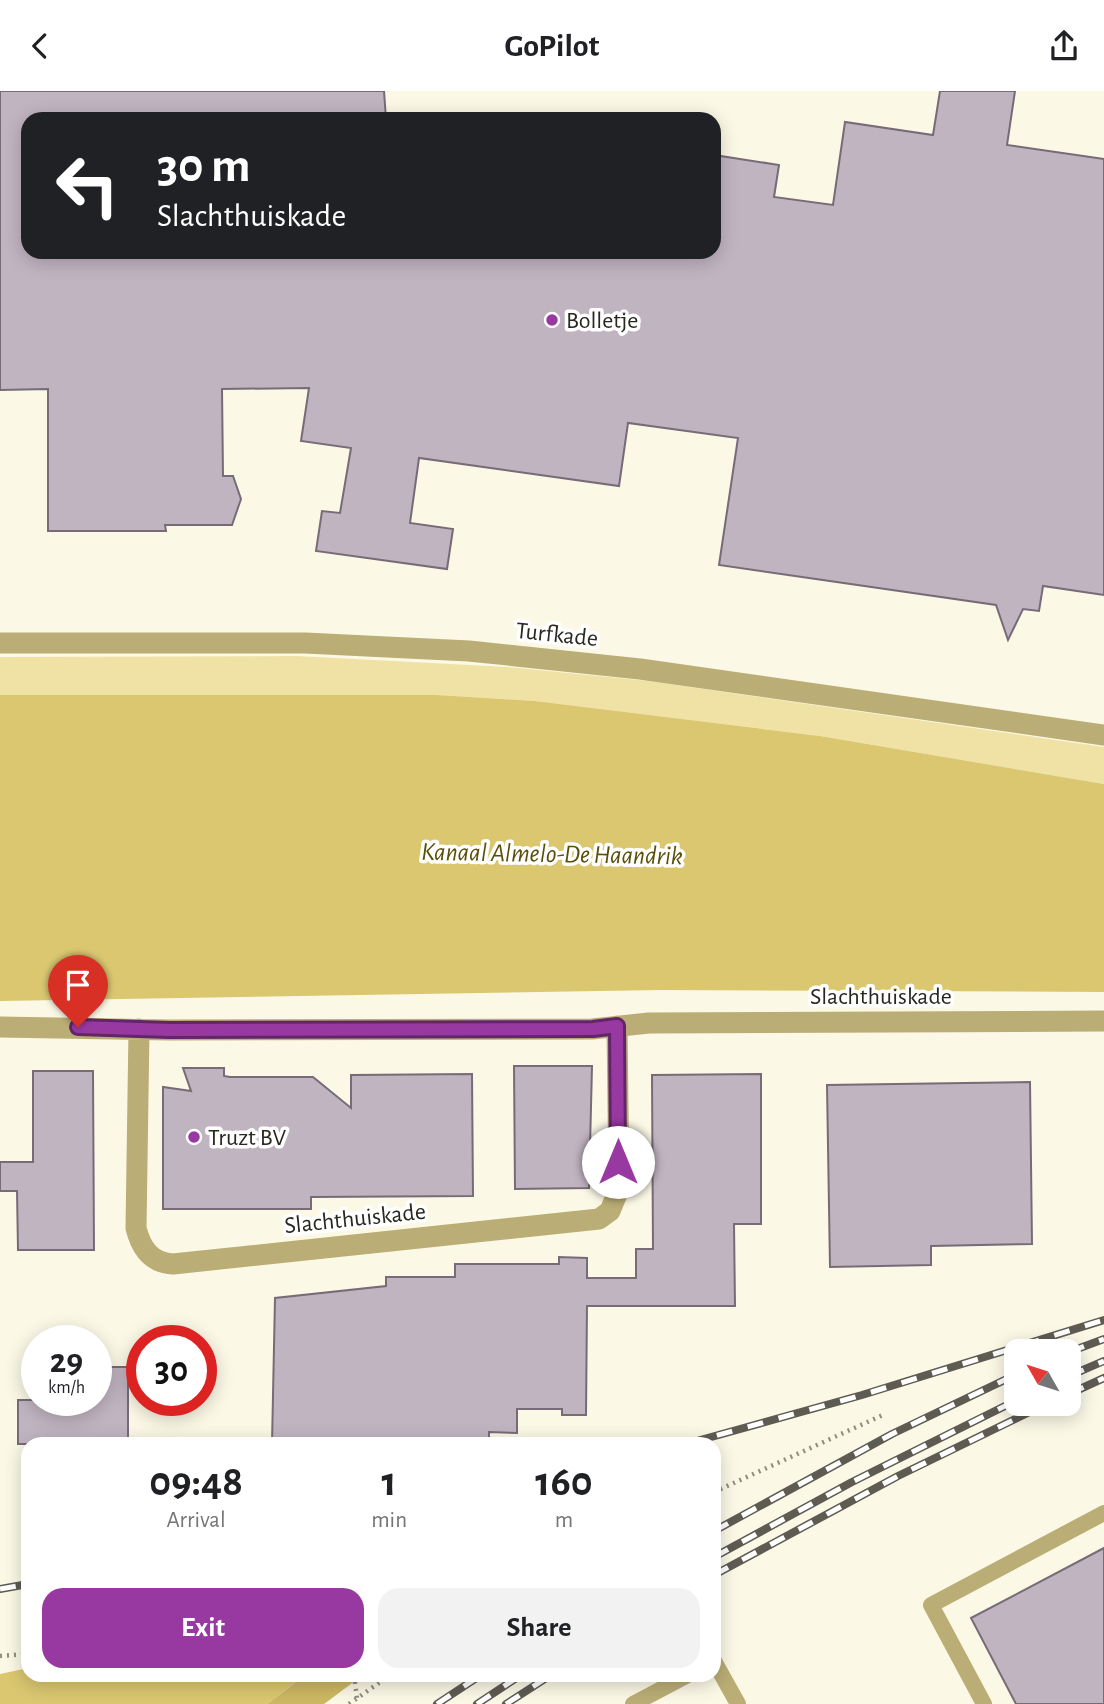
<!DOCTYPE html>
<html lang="en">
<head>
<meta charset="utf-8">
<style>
  :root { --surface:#fff; --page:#f2f2f2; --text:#202124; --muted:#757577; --accent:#9839a2 }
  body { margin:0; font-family:"Alegreya Sans",sans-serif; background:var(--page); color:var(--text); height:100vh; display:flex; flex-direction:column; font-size:26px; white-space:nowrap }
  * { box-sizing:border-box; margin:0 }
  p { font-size:23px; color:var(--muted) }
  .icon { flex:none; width:38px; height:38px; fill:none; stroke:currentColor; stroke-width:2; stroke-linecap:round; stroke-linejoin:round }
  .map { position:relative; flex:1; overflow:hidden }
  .details { position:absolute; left:21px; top:1346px; width:700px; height:245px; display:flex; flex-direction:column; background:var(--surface); border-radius:21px; box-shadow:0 4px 18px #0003 }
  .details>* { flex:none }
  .hud { position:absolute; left:21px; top:21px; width:700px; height:147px; border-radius:21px; box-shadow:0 4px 18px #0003; background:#202124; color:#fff; overflow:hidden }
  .needle { width:46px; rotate:309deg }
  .fabs { position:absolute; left:1004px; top:1248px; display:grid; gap:14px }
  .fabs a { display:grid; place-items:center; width:77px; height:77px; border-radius:14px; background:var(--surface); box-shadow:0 4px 18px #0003; font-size:35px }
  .speed { position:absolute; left:21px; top:1234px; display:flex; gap:14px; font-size:35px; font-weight:700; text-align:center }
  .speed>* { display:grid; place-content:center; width:91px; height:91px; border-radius:50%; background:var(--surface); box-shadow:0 4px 18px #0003; line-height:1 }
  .speed small { font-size:18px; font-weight:400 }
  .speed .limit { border:10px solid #d22; background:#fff; color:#111 }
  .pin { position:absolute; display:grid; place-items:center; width:60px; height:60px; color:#fff; margin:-72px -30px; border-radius:50% 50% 50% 0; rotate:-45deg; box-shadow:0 0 7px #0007 }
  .pin .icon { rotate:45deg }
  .me { position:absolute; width:77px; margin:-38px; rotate:0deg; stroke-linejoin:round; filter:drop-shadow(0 0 5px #0008) }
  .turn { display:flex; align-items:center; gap:24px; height:147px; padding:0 21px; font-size:32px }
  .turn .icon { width:91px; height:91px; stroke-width:2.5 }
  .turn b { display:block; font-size:49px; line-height:60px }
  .eta { display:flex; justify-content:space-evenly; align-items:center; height:119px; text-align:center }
  .eta b { font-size:42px; font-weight:700; line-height:49px }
  .primary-button { display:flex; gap:14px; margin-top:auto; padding:14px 21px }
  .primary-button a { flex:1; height:80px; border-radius:21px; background:var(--accent); color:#fff; font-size:28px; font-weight:700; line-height:80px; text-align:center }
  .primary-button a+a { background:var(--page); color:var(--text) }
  header { display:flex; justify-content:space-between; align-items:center; height:91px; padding:0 21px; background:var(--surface); font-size:32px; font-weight:700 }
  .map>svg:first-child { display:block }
  .green { fill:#f0e2a5 }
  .forest { fill:#ccb862 }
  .water { fill:#dac770 }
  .building { fill:#c0b4c1; stroke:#776b78; stroke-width:2 }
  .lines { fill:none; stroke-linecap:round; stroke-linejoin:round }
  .path { stroke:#8f8d81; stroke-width:4.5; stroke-dasharray:2 5; stroke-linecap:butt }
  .service { stroke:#baad75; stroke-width:16 }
  .minor { stroke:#baad75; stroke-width:21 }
  .rail-casing { stroke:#5d5b52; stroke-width:8 }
  .rail { stroke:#fff; stroke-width:5; stroke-dasharray:16; stroke-linecap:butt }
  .route-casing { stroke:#632569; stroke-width:18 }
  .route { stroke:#9839a2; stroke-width:12 }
  .poi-dot { fill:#9839a2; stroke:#fff; stroke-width:2.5 }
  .labels { text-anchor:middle; stroke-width:7; stroke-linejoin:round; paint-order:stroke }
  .poi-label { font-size:24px; fill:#282720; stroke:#fff; text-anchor:start }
  .street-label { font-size:24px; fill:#282720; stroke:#fff }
  .water-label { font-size:26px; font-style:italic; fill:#5b4e08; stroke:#fff }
</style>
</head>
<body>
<header><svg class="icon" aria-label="back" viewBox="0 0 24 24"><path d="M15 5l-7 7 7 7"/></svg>GoPilot<svg class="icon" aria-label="share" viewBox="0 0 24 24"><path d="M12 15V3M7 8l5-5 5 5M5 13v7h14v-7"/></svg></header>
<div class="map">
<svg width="1104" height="1613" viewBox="0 0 1104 1613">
  <rect width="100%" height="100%" fill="#fbf8e6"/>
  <!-- green -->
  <path class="green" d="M297,565L508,576L649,590L1104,656V693L820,645L535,610L437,604H0V566Z"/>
  <!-- forest -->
  <path class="forest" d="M305,1584H363L324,1613H267Z"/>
  <!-- water -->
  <path class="water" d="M0,604H437L535,610L820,645L1104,693V901L661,899L0,910Z
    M28,1577V1584H305L267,1613H0V1583Z"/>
  <!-- building -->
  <path class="building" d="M0,0H384L386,28H28V161H714V64L779,74L774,106L833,114L845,31L933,44L940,0H1015L1007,54L1104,68V504L1043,495L1039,520L1023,518L1008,549L996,514L719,474L738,347L628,332L619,395L419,367L410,432L453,438L447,478L316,460L322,420L340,422L351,357L301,350L309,297L222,298L223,385H233L241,408L232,434H165L166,440H48V298L0,299Z
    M514,975H592L589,1097L515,1098Z
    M183,977H224V985L230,986H313L351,1017V984L472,983L473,1105L311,1106V1118H163V996L191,1000Z
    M33,980H93L94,1159H18L17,1100H0V1071H33Z
    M761,983V1133H734L735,1215H587L586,1324H562V1318H517V1342L489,1341V1353H272L275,1207L386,1195V1186H455V1173H559V1166L587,1167V1187H636V1158H653L652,984Z
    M1030,991L1032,1153L931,1155V1174L830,1176L827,994Z
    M96,1276H128V1353H18V1309H96Z
    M1104,1457V1613H1016L971,1527Z"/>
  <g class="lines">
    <!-- path -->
    <path class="path" d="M714,1401L885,1323
      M0,1565L28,1563
      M354,1584L357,1607
      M349,1613L390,1584"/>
    <!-- service -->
    <path class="service" d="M714,1570L738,1613
      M633,1613L688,1584
      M984,1613L931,1514L1104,1422"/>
    <!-- minor -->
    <path class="minor" d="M0,552H305L469,560L640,578L1104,644
      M0,936L169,939L592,938L649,932L1104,930
      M139,938L136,1137C141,1157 151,1172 173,1173L599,1128L610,1120L619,1098L617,935"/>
    <defs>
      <path id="rail" d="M1069,1261L1104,1248
        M1069,1285L1104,1270
        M1069,1303L1104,1287
        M686,1353L862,1304L1104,1229
        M714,1440L892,1343L1017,1283
        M714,1466L852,1391L1017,1309
        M714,1484L898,1385L1048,1312
        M0,1498L28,1493
        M437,1613L481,1584
        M477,1613L521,1584
        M506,1613L551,1584"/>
    </defs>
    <!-- rail casing -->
    <use href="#rail" class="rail-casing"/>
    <!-- rail -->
    <use href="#rail" class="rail"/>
  </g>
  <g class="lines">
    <defs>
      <path id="route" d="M78,936L169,939L593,938L617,935L618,1071"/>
    </defs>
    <!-- route casing -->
    <use href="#route" class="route-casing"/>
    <!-- route -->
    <use href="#route" class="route"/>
  </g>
  <!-- markers -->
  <g class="poi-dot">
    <circle cx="552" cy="229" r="7"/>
    <circle cx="194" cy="1046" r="7"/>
  </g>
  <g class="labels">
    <!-- poi labels -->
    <g class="poi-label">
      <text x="566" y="237">Bolletje</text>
      <text x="208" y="1054">Truzt BV</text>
    </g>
    <!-- street labels -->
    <g class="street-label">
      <text transform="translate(557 543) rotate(6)" y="8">Turfkade</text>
      <text x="881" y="913">Slachthuiskade</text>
      <text transform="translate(355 1127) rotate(-6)" y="8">Slachthuiskade</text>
    </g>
    <!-- water labels -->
    <g class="water-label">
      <text transform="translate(552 762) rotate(1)" y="9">Kanaal Almelo-De Haandrik</text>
    </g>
  </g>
</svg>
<div class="fabs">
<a><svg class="needle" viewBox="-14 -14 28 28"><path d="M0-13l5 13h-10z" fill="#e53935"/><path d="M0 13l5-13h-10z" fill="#757577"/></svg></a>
</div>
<div class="speed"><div>29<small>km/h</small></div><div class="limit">30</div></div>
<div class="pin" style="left:78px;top:936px;background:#d93025"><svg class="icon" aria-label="arrive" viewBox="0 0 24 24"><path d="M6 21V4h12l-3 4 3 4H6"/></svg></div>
<svg class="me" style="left:618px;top:1071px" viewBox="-20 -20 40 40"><circle r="19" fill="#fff"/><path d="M0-13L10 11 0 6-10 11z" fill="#9839a2"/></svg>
<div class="hud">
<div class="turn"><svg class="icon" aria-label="left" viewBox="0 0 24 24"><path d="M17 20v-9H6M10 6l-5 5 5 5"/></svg><div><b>30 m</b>Slachthuiskade</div></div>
</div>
<section class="details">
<div class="eta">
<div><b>09:48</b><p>Arrival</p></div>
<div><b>1</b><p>min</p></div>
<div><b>160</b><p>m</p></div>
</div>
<div class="primary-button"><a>Exit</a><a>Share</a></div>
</section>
</div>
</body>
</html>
